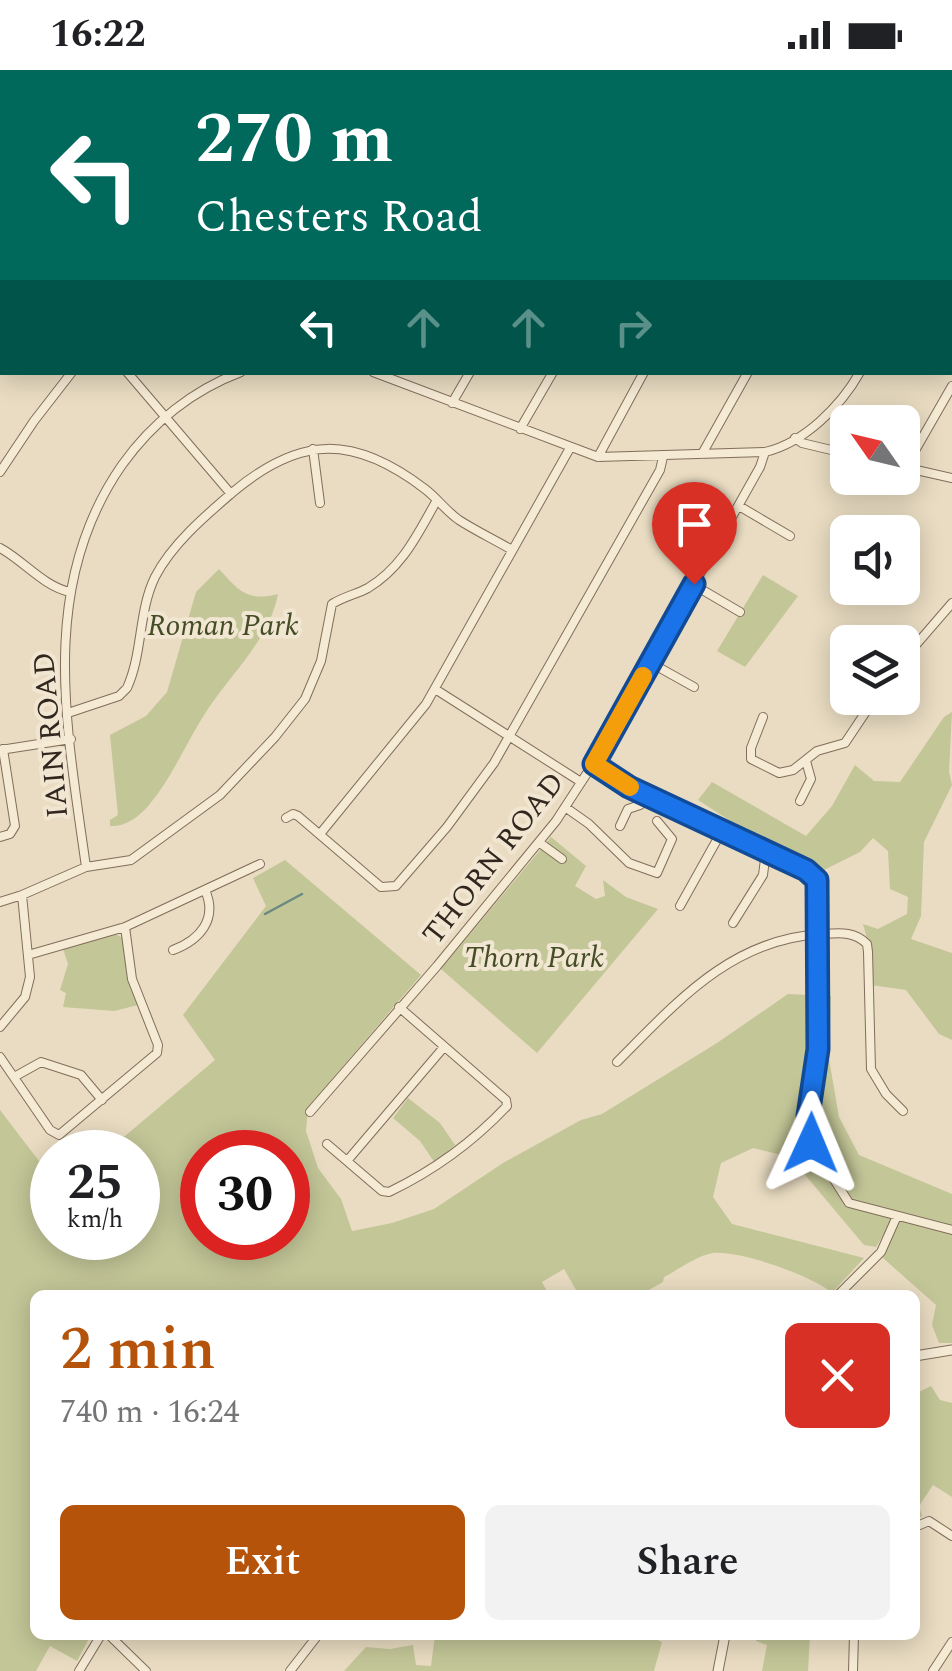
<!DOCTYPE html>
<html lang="en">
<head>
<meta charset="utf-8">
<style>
  :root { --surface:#fff; --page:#f2f2f2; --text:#202124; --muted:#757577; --accent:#b45309 }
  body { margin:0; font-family:Spectral,serif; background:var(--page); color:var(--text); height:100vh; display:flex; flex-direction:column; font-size:38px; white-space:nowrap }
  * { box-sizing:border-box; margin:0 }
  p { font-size:32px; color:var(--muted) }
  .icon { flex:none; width:55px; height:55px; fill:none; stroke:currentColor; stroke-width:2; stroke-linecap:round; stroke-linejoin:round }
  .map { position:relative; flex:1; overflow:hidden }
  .drawer { position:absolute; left:30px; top:1220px; width:890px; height:350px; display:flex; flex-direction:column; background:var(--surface); border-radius:15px; box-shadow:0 5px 25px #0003 }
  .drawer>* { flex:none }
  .banner { position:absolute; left:0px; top:0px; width:952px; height:305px; box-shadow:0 5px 25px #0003; background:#00695c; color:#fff; overflow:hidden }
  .needle { width:65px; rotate:304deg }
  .controls { position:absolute; left:830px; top:335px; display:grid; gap:20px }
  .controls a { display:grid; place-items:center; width:90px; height:90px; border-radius:15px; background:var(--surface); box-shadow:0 5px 25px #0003; font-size:50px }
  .speed { position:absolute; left:30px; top:1060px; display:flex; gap:20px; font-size:50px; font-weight:700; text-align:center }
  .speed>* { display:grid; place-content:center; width:130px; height:130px; border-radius:50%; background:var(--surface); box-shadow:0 5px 25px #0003; line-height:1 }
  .speed small { font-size:25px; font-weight:400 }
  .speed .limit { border:15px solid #d22; background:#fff; color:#111 }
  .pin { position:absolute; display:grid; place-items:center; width:85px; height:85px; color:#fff; margin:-102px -42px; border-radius:50% 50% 50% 0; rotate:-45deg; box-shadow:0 0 10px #0007 }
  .pin .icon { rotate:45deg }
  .me { position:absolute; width:110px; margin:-55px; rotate:1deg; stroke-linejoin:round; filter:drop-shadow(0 0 8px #0008) }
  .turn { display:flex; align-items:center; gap:35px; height:210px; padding:0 30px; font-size:45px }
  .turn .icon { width:130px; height:130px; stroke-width:2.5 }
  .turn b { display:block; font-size:70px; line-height:85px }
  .lanes { display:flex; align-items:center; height:95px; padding:0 30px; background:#0003; justify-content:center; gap:50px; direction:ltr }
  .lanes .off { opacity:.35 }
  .round { display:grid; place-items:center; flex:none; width:105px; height:105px; border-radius:15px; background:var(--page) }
  .overview { display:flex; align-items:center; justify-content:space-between; height:170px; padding:0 30px }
  h1 { font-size:60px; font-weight:600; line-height:75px; color:var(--accent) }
  .action { display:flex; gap:20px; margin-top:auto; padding:20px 30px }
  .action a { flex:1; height:115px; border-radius:15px; background:var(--accent); color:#fff; font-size:40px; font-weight:600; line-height:115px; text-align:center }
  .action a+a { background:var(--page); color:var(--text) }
  .status { display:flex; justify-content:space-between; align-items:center; height:70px; padding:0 50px; background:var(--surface); direction:ltr }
  .status svg { height:28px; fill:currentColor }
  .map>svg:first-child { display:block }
  .green { fill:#c3c697; fill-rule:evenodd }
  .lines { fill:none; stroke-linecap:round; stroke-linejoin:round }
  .stream { stroke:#6c8980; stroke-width:2.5 }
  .minor-casing { stroke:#816d5b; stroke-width:10 }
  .tertiary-casing { stroke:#816d5b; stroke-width:11 }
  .primary-casing { stroke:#4f3c2f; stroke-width:14 }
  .minor { stroke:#f5ead4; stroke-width:8 }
  .tertiary { stroke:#f5ead4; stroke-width:9 }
  .primary { stroke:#eace9c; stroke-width:11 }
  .route-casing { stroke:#114b97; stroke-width:25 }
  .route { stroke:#1a73e8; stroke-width:18 }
  .slow { stroke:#f59e0b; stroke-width:18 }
  .labels { text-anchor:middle; stroke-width:8; stroke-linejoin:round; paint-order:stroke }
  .park-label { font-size:30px; font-style:italic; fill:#454d26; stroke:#f1e6d1 }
  .street-label { font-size:30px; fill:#32271e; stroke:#f1e6d1 }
</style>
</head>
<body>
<div class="status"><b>16:22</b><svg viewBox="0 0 49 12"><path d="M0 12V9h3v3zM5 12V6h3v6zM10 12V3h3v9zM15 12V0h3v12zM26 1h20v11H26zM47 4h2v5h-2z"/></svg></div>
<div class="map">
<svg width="952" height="1601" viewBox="0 0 952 1601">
  <rect width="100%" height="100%" fill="#e9dcc2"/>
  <!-- green -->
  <path class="green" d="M219,499C239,521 247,532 278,524C270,567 234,601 210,636C188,668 174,705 149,735C139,747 125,757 110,756V750L118,745L110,665L146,646L167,622L196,522Z
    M763,505L798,526L745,597L717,581Z
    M952,642L949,702L952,715L924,772L921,846L911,869L952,883V970L939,964L906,920L871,915L869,876L863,854L878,859L907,844L908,827L890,819L888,781L873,768L860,782L814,805C792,786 758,776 731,763L729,750L698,730L712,712L806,766L832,736L855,695L874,711L900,712L944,647Z
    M551,767L586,796L575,816L596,829L605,826L603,810L626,827L658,839L537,983L441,899Z
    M285,790L421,905L308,1037L306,1061L318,1098L341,1129L352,1161L392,1153L434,1139L503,1093L581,1050L602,1044L717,973L788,924L831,926L829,989L839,1047L859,1085L952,1124V1273H939L932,1255L936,1235L883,1188L898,1152L894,1148L876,1177L864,1175L790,1087L753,1078L721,1093L713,1127L732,1154L864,1188L832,1223C813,1206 740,1180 713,1183C698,1185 678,1200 664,1207L663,1212L640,1225H579L564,1199L542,1212L549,1225H35V1565H91L77,1591L50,1576L36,1601H0V1040L52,1108V1168H138V1082H106L215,990L183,945L266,836L253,808ZM202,1082H288V1168H202Z
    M113,863L123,868L127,907L138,935L114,941L63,937L66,923L60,920L68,894L63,879Z
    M408,1028L440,1053L455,1075L435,1093L420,1071L393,1048Z
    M931,1316L940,1330L952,1333V1427L933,1415L919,1436L922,1446L915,1450V1324Z
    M435,1565H647L662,1572L654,1601H344L366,1577L390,1579L413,1575L416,1595L431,1596Z
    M758,1565H810L808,1601H762L767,1575L756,1571Z"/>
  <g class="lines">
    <!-- stream -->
    <path class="stream" d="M834,2L842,0
      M0,265L2,263
      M265,844L302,824"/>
    <defs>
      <path id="minor" d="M919,0L921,2
        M433,2L435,0
        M586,2L587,0
        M867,2L868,0
        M950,22H952
        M950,144L952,141
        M0,148H2
        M127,302L231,424
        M373,302L598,387L765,382
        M452,333L470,302
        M520,359L553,302
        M795,368L802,373L848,384
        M313,379L320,433
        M702,384L748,302
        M598,387L644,302
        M903,397L952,408
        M905,398L952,316
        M0,402L34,351L72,302
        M739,436L790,466
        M0,478C24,491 43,516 70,522
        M694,515L740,542
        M902,591L952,533
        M651,593L694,617
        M435,619L581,712
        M68,643L119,626L127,618C143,583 138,542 155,507C172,474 205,446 233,422C301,365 354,365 425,419C437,428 446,441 459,450C476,461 495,470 512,480
        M763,647L751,678V689L779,703L793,700L817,681L845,673L875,628
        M0,680L71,669
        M593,694L629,717L806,801L817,811L818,979L808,1061L811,1073L849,1133L952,1160
        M800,731L811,709L806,691
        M565,737L589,754L629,793L657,803L672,769L657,751
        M286,748L293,744L298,746L381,817L396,816L447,757L494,693L660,400L663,387
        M620,756L628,739L640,735L646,724
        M320,764L426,634L570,378
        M0,767L10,764L15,756L3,679
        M540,773L562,789
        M86,797C67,659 37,517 122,395C152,353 193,320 241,302
        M0,832L22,825L86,797L131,790L220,725L275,667L305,629L321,591L332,534C343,527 357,524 368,518C403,497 418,463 437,430
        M680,836L723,759
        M733,853L763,805L766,781
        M173,880C200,870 218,849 205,820
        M28,885L125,857L260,794
        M0,957L25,927L30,907L22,825
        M0,987L50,1060L59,1065L157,983L158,975L132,909L125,857
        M617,992C677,932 732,868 823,864C840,863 854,861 867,874L868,882L871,999L886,1024L903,1041
        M14,1007L41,992L81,1005L102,1030
        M310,1042L437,896L556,751L593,694L760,397L765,382C804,373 841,336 860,302
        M327,1074L382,1121L389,1122C433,1101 473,1072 507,1036L506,1030L399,937
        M347,1091L444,977
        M838,1225L881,1182L897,1146
        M915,1457L929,1451L952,1466
        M109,1565L146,1601
        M79,1601L101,1565
        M290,1601L318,1565
        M853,1601L854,1565
        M933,1601L952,1572"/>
      <path id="tertiary" d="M744,2L746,0
        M915,1286L952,1280
        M718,1601L725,1565"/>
      <path id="primary" d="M950,114H952
        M0,199H2
        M0,225L2,223"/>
    </defs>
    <!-- minor casing -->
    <use href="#minor" class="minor-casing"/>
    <!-- tertiary casing -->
    <use href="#tertiary" class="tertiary-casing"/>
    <!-- primary casing -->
    <use href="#primary" class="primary-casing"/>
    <!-- minor -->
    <use href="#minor" class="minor"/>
    <!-- tertiary -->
    <use href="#tertiary" class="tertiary"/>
    <!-- primary -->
    <use href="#primary" class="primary"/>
  </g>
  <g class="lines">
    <defs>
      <path id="route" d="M694,514L594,694L629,717L806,800L817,810L818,979L808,1046L811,1073"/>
    </defs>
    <!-- route casing -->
    <use href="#route" class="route-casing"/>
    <!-- route -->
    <use href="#route" class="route"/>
    <!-- slow -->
    <path class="slow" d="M630,717L594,694L643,606"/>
  </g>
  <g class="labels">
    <!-- park labels -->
    <g class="park-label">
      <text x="223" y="565">Roman Park</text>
      <text x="534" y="897">Thorn Park</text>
    </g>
    <!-- street labels -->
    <g class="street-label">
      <text transform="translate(50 665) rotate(-95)" y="10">IAIN ROAD</text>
      <text transform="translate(493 788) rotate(-52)" y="10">THORN ROAD</text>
    </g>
  </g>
</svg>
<div class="controls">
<a><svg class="needle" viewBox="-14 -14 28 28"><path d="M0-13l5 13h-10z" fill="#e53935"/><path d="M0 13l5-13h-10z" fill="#757577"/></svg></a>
<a><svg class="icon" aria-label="sound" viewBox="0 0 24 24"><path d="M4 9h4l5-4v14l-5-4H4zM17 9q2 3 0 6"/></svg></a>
<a><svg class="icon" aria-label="layers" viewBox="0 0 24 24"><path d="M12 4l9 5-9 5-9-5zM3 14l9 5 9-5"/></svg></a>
</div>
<div class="speed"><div>25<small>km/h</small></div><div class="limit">30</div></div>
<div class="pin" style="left:694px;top:514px;background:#d93025"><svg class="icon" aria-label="arrive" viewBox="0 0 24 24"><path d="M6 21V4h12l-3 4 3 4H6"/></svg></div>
<svg class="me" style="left:811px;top:1073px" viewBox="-20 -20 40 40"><path d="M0-17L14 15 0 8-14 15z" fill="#1a73e8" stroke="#fff" stroke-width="4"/></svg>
<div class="banner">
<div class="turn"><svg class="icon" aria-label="left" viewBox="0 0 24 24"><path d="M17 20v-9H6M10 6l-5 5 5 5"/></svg><div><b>270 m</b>Chesters Road</div></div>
<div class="lanes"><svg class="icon" aria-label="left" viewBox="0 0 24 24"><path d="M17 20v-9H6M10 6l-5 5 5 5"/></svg><svg class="icon off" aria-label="ahead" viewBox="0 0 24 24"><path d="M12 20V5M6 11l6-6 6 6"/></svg><svg class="icon off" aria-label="ahead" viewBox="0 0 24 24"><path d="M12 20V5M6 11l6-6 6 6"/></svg><svg class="icon off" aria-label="right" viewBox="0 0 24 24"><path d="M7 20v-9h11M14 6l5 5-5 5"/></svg></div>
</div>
<section class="drawer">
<div class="overview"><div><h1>2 min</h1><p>740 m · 16:24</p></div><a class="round" style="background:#d93025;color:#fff"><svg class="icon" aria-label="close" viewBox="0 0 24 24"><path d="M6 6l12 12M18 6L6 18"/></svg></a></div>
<div class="action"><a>Exit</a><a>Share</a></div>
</section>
</div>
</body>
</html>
